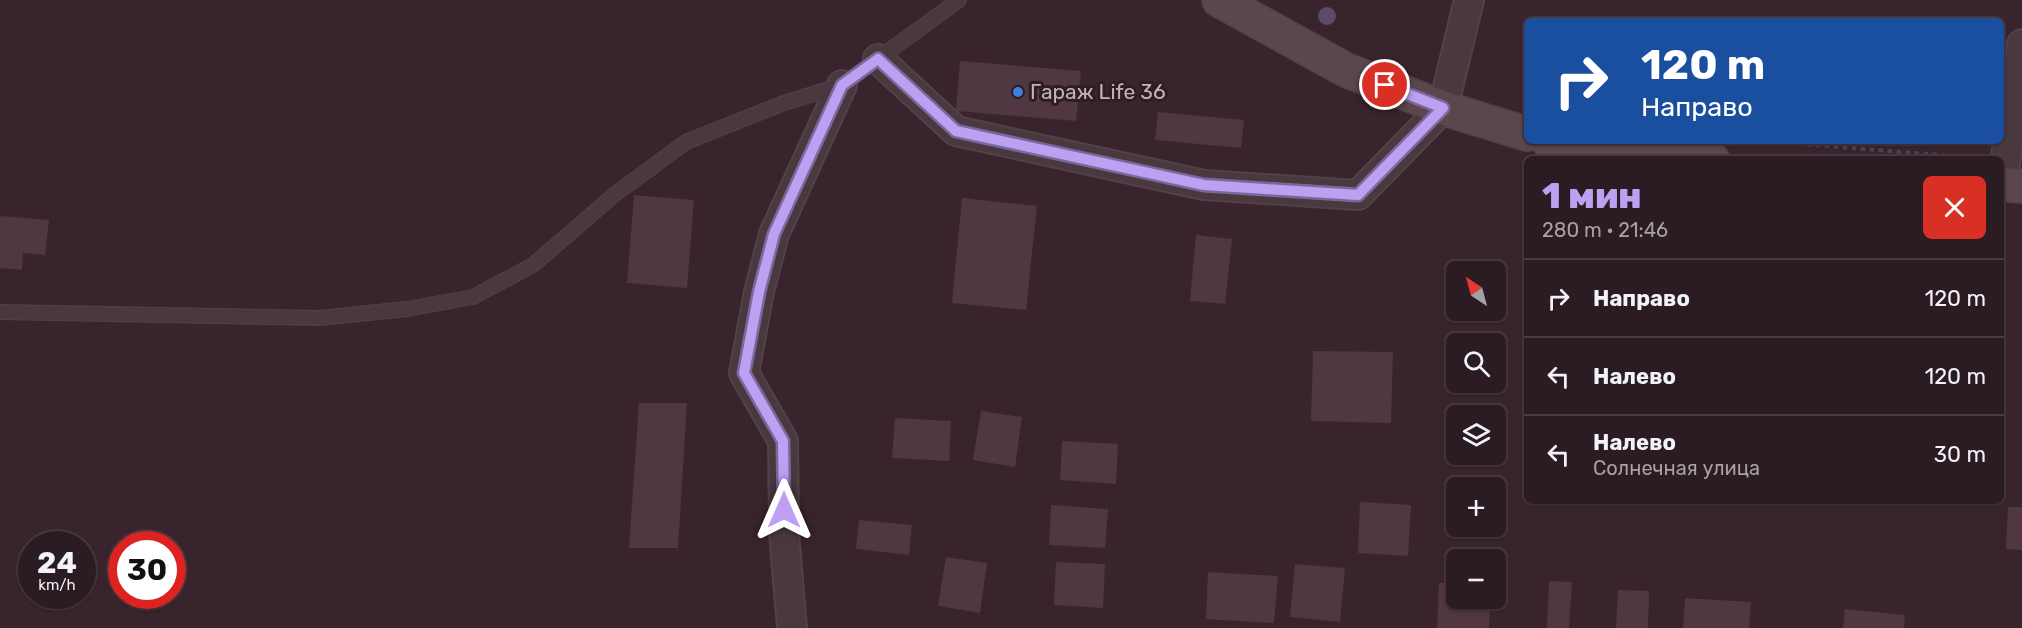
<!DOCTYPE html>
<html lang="ru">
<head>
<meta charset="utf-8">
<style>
  :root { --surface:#2b1b22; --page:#33242a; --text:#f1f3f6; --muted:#a6a1a5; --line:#473940; --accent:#bca0f2 }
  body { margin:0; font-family:Rubik,sans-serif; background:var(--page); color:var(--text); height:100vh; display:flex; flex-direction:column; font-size:22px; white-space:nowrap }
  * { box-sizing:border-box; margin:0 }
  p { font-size:20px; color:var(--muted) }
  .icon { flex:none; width:33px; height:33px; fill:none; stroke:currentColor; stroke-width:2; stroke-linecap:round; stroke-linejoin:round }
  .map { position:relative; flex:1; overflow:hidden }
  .panel { position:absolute; left:1524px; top:156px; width:480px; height:348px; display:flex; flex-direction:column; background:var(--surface); border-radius:9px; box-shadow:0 2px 4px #0004,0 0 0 2px var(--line) }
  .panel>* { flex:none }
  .hud { position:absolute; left:1524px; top:18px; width:480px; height:126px; border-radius:9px; box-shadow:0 2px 4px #0004,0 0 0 2px var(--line); background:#1a4fa0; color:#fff; overflow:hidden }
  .needle { width:39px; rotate:324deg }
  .controls { position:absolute; left:1446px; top:261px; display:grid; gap:12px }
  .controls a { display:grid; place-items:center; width:60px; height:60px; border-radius:9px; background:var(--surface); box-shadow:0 2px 4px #0004,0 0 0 2px var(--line); font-size:30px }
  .speed { position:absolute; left:18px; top:531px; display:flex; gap:12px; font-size:30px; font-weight:700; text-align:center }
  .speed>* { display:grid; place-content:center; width:78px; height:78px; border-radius:50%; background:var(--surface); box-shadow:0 2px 4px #0004,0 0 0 2px var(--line); line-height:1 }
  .speed small { font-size:15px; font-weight:400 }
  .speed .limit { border:9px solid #d22; background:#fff; color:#111 }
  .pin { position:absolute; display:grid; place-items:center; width:51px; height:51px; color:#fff; margin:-26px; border:3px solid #fff; border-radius:50%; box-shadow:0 2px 6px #0007 }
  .me { position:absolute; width:66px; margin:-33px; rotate:0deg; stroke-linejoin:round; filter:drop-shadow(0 0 4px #0008) }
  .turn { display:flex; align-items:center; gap:21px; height:126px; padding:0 18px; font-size:27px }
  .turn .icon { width:78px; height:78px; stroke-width:2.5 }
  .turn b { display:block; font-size:42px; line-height:51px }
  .round { display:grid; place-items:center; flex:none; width:63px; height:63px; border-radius:9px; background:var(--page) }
  .summary { display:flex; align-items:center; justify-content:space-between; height:102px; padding:0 18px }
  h1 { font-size:36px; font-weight:800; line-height:45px; color:var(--accent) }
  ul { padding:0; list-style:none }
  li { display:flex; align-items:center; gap:18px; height:78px; padding:0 18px; border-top:2px solid var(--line) }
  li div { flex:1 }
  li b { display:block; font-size:22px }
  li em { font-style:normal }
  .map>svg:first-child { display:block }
  .building { fill:#503741 }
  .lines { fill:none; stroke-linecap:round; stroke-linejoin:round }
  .lane-casing { stroke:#524148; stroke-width:16 }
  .street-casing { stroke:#524148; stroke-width:32 }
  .secondary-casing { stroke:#524148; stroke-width:36 }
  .path { stroke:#523f51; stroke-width:4; stroke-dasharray:4.5 4.5; stroke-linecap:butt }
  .lane { stroke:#4a383f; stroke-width:14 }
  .street { stroke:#4a383f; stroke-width:28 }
  .secondary { stroke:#5c464e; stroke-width:33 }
  .tree { fill:#5b4c66 }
  .route-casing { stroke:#7a689d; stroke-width:15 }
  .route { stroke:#bca0f2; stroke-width:10 }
  .shop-dot { fill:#3f7fe0; stroke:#2e1d24; stroke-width:2 }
  .labels { text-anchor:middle; stroke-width:6; stroke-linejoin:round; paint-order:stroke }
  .poi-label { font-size:21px; fill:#c5b3ba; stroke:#2e1d24; text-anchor:start }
</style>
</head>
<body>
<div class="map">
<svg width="2022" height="628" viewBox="0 0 2022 628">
  <rect width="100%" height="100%" fill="#39242d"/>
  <!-- building -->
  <path class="building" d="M960,61L1081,71L1076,121L956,111Z
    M1158,112L1244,120L1241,148L1155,140Z
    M634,195L694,200L687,288L627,283Z
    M962,198L1037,206L1026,310L952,303Z
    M0,216L49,220L45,255L23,253L22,270L0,268Z
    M1196,235L1232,239L1225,304L1190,301Z
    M1313,351L1393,352L1391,423L1311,421Z
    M639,403H687L678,548H629Z
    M981,411L1022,417L1015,467L973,460Z
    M895,418L951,421L949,461L892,458Z
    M1062,441L1118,444L1116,484L1060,480Z
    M1360,502L1411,505L1408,556L1358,553Z
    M1051,505L1108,509L1105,548L1049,545Z
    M2008,507H2022V550L2006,549Z
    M859,520L912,525L909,555L856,549Z
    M946,557L987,563L980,613L938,606Z
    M1056,562L1105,564L1103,608L1054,605Z
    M1295,564L1345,568L1340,622L1290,617Z
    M1208,572L1278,576L1274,623L1206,619Z
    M1549,581L1572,582L1569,628H1547Z
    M1439,583H1456V598H1490L1489,628H1437Z
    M1618,590L1649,591L1648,628H1616Z
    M1685,598L1751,602L1749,628H1683Z
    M1845,609L1905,615L1904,628H1843Z"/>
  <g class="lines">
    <defs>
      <path id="lane" d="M0,312L319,318L407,309L473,297L533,265L614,195L686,142L784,103L842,85L959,0"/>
      <path id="street" d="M878,59L956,131L1204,185L1358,195L1443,108L1469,0
        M2002,184L2022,44
        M792,628L784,533L783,441L744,373L759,292L774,234L842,85"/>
      <path id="secondary" d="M1219,0L1346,70L1443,108L1527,134
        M1548,141L1565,146L1712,159
        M2001,184L2022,186"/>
    </defs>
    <!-- lane casing -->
    <use href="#lane" class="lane-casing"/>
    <!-- street casing -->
    <use href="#street" class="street-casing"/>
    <!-- secondary casing -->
    <use href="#secondary" class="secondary-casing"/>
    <!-- path -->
    <path class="path" d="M1762,141L1977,158"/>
    <!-- lane -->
    <use href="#lane" class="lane"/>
    <!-- street -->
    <use href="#street" class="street"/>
    <!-- secondary -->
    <use href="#secondary" class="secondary"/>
  </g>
  <!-- trees -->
  <circle class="tree" cx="1327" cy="16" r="9"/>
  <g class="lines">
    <defs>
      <path id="route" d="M784,510L783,441L744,373L759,292L774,234L842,85L878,59L956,131L1204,185L1358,195L1443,108L1385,85"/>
    </defs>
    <!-- route casing -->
    <use href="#route" class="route-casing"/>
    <!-- route -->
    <use href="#route" class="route"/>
  </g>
  <!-- markers -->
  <circle class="shop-dot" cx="1018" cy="92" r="6"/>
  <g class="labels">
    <!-- poi labels -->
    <g class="poi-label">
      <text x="1030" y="99">Гараж Life 36</text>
    </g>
  </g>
</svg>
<div class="controls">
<a><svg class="needle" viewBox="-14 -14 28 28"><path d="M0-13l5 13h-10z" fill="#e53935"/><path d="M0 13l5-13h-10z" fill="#a6a1a5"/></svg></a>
<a><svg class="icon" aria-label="search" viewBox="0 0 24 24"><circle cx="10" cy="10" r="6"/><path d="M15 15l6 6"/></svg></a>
<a><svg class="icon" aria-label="layers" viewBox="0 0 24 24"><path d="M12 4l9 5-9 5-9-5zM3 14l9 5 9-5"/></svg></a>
<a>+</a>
<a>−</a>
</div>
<div class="speed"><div>24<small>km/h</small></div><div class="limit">30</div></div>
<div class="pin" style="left:1385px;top:85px;background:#d93025"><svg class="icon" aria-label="arrive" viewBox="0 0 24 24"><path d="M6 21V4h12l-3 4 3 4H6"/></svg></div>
<svg class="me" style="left:784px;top:510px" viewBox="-20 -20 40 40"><path d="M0-17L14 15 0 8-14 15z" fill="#bca0f2" stroke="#fff" stroke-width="4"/></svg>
<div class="hud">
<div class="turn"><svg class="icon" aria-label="right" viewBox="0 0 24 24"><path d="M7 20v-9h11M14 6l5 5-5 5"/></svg><div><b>120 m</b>Направо</div></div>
</div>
<section class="panel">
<div class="summary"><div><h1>1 мин</h1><p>280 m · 21:46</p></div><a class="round" style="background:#d93025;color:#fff"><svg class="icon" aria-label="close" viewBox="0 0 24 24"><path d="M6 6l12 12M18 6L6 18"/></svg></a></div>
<ul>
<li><svg class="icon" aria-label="right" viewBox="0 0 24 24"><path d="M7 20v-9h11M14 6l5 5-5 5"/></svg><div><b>Направо</b></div><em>120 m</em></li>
<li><svg class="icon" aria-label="left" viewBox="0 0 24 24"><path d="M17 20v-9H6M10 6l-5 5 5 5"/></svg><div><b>Налево</b></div><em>120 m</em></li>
<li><svg class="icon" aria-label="left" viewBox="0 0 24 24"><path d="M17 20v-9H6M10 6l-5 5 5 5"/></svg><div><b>Налево</b><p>Солнечная улица</p></div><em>30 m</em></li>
</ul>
</section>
</div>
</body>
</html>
